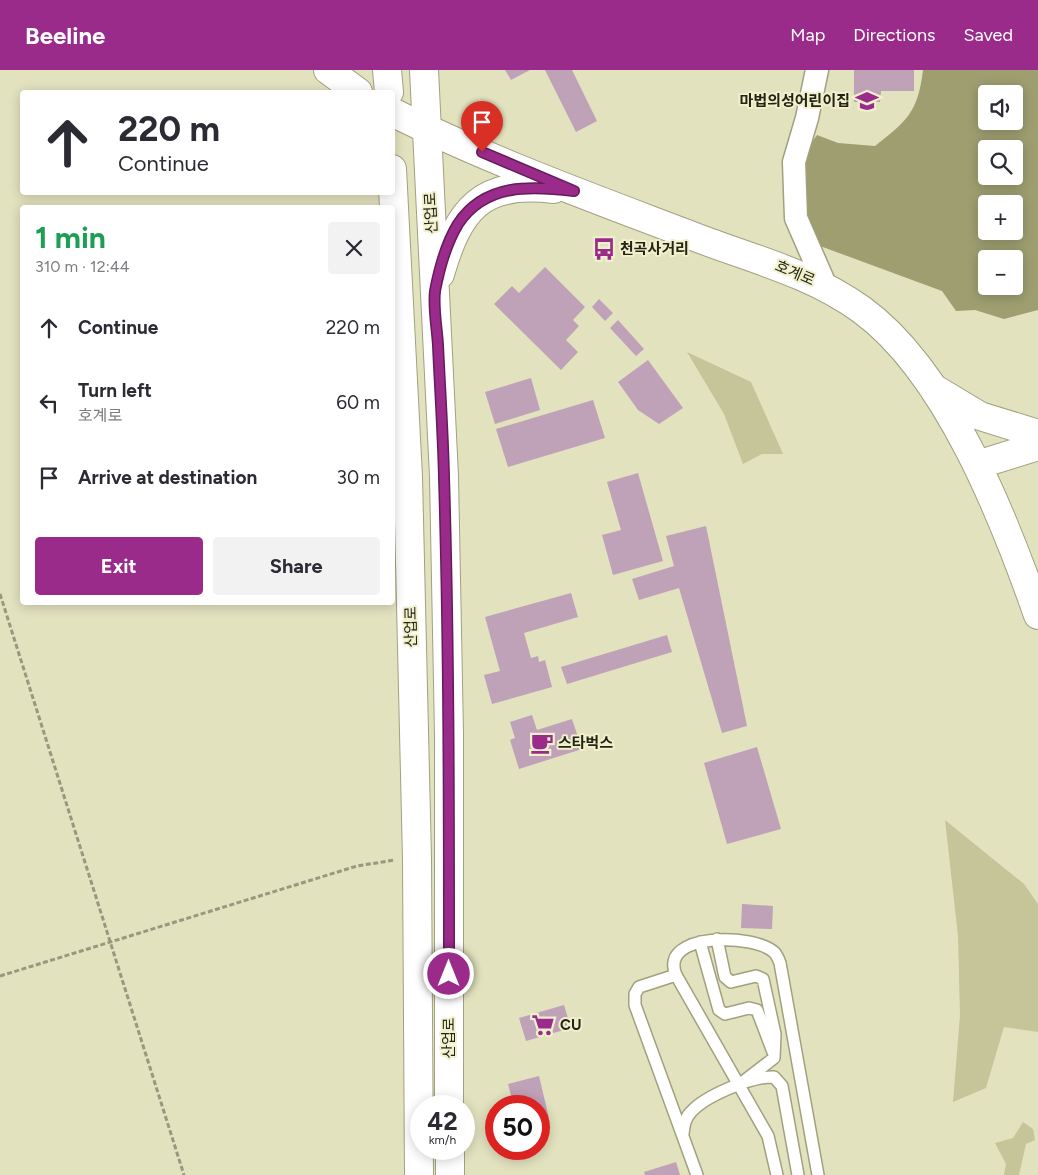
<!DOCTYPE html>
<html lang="en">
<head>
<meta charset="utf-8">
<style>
  :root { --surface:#fff; --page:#f2f2f3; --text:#2b2b33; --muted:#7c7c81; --accent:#9a2b8a }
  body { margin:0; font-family:Figtree,"Noto Sans KR",sans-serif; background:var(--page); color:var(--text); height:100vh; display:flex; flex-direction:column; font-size:19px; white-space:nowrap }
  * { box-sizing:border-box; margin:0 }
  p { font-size:16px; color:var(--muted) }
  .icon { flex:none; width:28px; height:28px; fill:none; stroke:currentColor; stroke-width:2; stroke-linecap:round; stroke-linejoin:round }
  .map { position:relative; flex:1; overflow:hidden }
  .drawer { position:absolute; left:20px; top:135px; width:375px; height:400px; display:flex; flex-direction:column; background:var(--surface); border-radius:5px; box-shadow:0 2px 12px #0003 }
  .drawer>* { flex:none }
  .guide { position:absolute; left:20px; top:20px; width:375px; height:105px; border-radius:5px; box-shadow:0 2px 12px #0003; background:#fff; color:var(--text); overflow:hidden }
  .buttons { position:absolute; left:978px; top:15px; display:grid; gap:10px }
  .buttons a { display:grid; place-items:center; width:45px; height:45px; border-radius:5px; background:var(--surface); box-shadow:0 2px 12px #0003; font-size:25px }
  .speed { position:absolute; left:410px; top:1025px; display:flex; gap:10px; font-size:25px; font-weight:700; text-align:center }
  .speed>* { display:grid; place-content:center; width:65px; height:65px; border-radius:50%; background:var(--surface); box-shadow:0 2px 12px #0003; line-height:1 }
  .speed small { font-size:12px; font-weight:400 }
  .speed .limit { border:8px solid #d22; background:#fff; color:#111 }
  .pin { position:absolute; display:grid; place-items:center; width:42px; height:42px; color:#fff; margin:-51px -21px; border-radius:50% 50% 50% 0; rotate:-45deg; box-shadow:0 0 5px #0007 }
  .pin .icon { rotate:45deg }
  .me { position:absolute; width:55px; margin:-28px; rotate:0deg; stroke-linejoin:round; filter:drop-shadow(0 0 4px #0008) }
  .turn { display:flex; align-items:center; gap:18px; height:105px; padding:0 15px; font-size:22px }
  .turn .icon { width:65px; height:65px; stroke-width:2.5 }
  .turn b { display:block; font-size:35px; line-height:42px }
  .round { display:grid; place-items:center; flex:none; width:52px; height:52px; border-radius:5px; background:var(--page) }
  .head { display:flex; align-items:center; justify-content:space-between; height:85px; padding:0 15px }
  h1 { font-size:30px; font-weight:700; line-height:38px; color:#1e9e55 }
  .primary-button { display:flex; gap:10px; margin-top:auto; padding:10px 15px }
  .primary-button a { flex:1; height:58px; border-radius:5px; background:var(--accent); color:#fff; font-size:20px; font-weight:700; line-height:58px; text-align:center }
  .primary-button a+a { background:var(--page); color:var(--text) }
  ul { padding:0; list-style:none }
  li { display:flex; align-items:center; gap:15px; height:75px; padding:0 15px }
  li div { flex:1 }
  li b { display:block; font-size:19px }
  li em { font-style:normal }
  header { display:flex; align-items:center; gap:30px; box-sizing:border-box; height:70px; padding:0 25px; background:var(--accent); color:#fff }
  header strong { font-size:24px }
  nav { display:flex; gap:28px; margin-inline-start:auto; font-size:18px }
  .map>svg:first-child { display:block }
  .green { fill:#c5c599 }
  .forest { fill:#9e9e71; fill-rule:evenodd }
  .building { fill:#bfa1b8 }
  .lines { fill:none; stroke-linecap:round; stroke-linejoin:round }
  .lane-casing { stroke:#a1a180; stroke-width:14 }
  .street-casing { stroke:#a1a180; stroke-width:25 }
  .secondary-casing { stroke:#a1a180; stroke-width:30 }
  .path { stroke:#98987e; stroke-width:3; stroke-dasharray:5 2.5; stroke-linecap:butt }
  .lane { stroke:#fff; stroke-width:11 }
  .street { stroke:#fff; stroke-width:22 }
  .secondary { stroke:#fff; stroke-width:28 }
  .route-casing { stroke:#641c5a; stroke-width:12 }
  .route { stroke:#9a2b8a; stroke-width:9 }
  .labels { text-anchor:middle; stroke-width:4; stroke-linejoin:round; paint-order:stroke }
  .poi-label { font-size:15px; font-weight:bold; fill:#242416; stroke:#f0f0cc; text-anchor:start }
  .street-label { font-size:15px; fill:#242416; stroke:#f0f0cc }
</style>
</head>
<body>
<header>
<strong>Beeline</strong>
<nav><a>Map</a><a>Directions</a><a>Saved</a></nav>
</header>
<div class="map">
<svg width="1038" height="1105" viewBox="0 0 1038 1105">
  <rect width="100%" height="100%" fill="#e2e2bf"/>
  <!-- green -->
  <path class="green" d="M687,282L751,312L783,384H762L743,394L724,344Z
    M945,750L1024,814L1038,834V962L1004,957L986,1018L953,1032L960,945L958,866Z
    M1023,1052L1033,1059L1035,1070L1026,1074L1019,1105H1004L1006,1094L995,1073L1013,1068Z"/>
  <!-- forest -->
  <path class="forest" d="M923,0H1038V240L1004,249L975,240L956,241L942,221L820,176L809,161L805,120L804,83L817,65L838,73L875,76C907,51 918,42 923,0ZM986,24H1014V51H986ZM986,79H1014V106H986ZM986,134H1014V161H986ZM986,189H1014V216H986Z"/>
  <!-- building -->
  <path class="building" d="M505,0H530L511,10Z
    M545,0H572L597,51L576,62Z
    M854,0H914V21H881L880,32H854Z
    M545,197L585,237L573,250L579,256L566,270L578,282L561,300L494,234L512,216L519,223Z
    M599,229L613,243L605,251L592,237Z
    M618,250L644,279L636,286L610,258Z
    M648,290L683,338L659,354L638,340L618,312Z
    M531,308L540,340L495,354L485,322Z
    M593,330L605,368L508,397L496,359Z
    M638,403L663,491L613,505L602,465L621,460L607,412Z
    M706,456L747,656L722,663L679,518L639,530L632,509L674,496L666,466Z
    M571,523L578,547L524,563L531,588L538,586L539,592L545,590L552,617L492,634L484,605L500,601L485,547Z
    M667,565L672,582L567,614L561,597Z
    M532,645L537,660L572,649L582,679L519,699L510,670L515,668L510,652Z
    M757,677L781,759L727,774L704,693Z
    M742,834L773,836L772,859L741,858Z
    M564,935L571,958L526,971L519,948Z
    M539,1006L549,1048L539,1051V1036H514L508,1014Z
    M676,1092L680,1105H645L644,1102Z"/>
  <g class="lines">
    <defs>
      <path id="lane" d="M717,869L725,907L731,912L756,906L763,909L775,964L774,988L744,1011
        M700,872L719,940L725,944L749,938L757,940L773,982
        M676,905L639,917L635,924V935L697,1105
        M683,1064C684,1055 685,1048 691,1042C705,1026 752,1006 774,1007L782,1016L798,1105
        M777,1105L768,1066L676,905C658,862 755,863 775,883C777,886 779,890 780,893L818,1105"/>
      <path id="street" d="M817,0L807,48L794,92L796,148L826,217"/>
      <path id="secondary" d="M328,0L358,22
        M387,0L389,22
        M424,0L444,406L449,664V1036
        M392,42C490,91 593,128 695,167C752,189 811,203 862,240C947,302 1004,448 1038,545
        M392,99L408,407L417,789L419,1105
        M440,204C459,139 481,110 554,119
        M935,319L980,346L1038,364
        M977,395L1038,376
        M450,1079V1105"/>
    </defs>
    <!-- lane casing -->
    <use href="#lane" class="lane-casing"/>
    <!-- street casing -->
    <use href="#street" class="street-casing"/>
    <!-- secondary casing -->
    <use href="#secondary" class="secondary-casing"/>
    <!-- path -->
    <path class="path" d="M0,524L184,1105
      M0,906L357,796L395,790"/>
    <!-- lane -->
    <use href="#lane" class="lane"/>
    <!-- street -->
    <use href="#street" class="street"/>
    <!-- secondary -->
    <use href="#secondary" class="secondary"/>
  </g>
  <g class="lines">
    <defs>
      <path id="route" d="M449,904C449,739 449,573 444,407C443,363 440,319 438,275C437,258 433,238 435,221C439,200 447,172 458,154C485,113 531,116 574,121L482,82"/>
    </defs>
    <!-- route casing -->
    <use href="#route" class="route-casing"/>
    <!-- route -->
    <use href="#route" class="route"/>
  </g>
  <!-- icons -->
  <defs>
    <symbol id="school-bare" viewBox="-9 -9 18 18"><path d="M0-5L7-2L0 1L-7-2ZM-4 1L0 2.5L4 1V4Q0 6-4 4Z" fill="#9a2b8a" stroke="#f0f0cc" stroke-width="2.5" paint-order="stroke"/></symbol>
    <symbol id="bus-bare" viewBox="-9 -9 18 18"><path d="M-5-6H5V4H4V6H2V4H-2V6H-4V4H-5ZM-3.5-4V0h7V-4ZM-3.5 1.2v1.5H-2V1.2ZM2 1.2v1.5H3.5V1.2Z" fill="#9a2b8a" stroke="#f0f0cc" stroke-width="2.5" paint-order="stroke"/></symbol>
    <symbol id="cafe-bare" viewBox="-9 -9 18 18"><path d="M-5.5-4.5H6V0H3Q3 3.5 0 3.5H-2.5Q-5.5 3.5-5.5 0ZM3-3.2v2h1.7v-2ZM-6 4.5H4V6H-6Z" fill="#9a2b8a" stroke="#f0f0cc" stroke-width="2.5" paint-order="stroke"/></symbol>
    <symbol id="supermarket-bare" viewBox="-9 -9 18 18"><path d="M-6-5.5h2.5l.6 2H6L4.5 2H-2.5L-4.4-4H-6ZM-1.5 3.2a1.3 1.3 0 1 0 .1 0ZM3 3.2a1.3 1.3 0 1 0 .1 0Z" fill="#9a2b8a" stroke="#f0f0cc" stroke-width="2.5" paint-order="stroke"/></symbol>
  </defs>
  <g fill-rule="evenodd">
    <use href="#school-bare" x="851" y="15" width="32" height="32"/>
    <use href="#bus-bare" x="588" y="163" width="32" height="32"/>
    <use href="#cafe-bare" x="526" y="657" width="32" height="32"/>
    <use href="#supermarket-bare" x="527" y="939" width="32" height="32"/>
  </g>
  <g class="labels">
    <!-- poi labels -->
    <g class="poi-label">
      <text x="850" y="36" text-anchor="end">마법의성어린이집</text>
      <text x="620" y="184">천곡사거리</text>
      <text x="558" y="678">스타벅스</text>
      <text x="560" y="960">CU</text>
    </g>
    <!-- street labels -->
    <g class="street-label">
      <text transform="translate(431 143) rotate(-93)" y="5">산업로</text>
      <text transform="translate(795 203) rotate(23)" y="5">호계로</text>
      <text transform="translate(411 557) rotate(-91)" y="5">산업로</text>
      <text transform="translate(449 968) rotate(-90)" y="5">산업로</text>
    </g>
  </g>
</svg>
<div class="buttons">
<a><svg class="icon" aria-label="sound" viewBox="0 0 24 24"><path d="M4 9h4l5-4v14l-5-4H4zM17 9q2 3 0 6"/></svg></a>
<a><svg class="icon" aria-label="search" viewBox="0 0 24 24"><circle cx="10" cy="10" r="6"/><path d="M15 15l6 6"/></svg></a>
<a>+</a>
<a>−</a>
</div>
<div class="speed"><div>42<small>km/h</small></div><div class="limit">50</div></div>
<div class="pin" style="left:482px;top:82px;background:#d93025"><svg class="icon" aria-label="arrive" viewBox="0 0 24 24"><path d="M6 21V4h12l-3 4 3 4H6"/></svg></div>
<svg class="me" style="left:449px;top:904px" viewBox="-20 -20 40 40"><circle r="17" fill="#9a2b8a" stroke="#fff" stroke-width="3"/><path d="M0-11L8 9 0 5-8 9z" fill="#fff"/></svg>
<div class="guide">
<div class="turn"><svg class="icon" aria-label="ahead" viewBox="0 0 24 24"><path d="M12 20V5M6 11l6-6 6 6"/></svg><div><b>220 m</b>Continue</div></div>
</div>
<section class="drawer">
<div class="head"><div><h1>1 min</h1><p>310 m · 12:44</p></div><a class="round"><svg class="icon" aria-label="close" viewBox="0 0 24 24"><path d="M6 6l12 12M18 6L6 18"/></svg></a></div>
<ul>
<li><svg class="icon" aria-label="ahead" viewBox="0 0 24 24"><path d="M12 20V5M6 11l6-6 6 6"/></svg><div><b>Continue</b></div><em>220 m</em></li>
<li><svg class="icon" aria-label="left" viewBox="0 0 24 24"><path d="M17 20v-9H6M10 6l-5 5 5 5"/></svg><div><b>Turn left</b><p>호계로</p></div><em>60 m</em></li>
<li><svg class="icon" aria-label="arrive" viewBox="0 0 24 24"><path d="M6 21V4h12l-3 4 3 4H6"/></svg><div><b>Arrive at destination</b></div><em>30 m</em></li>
</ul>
<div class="primary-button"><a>Exit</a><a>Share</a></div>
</section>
</div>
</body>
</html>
